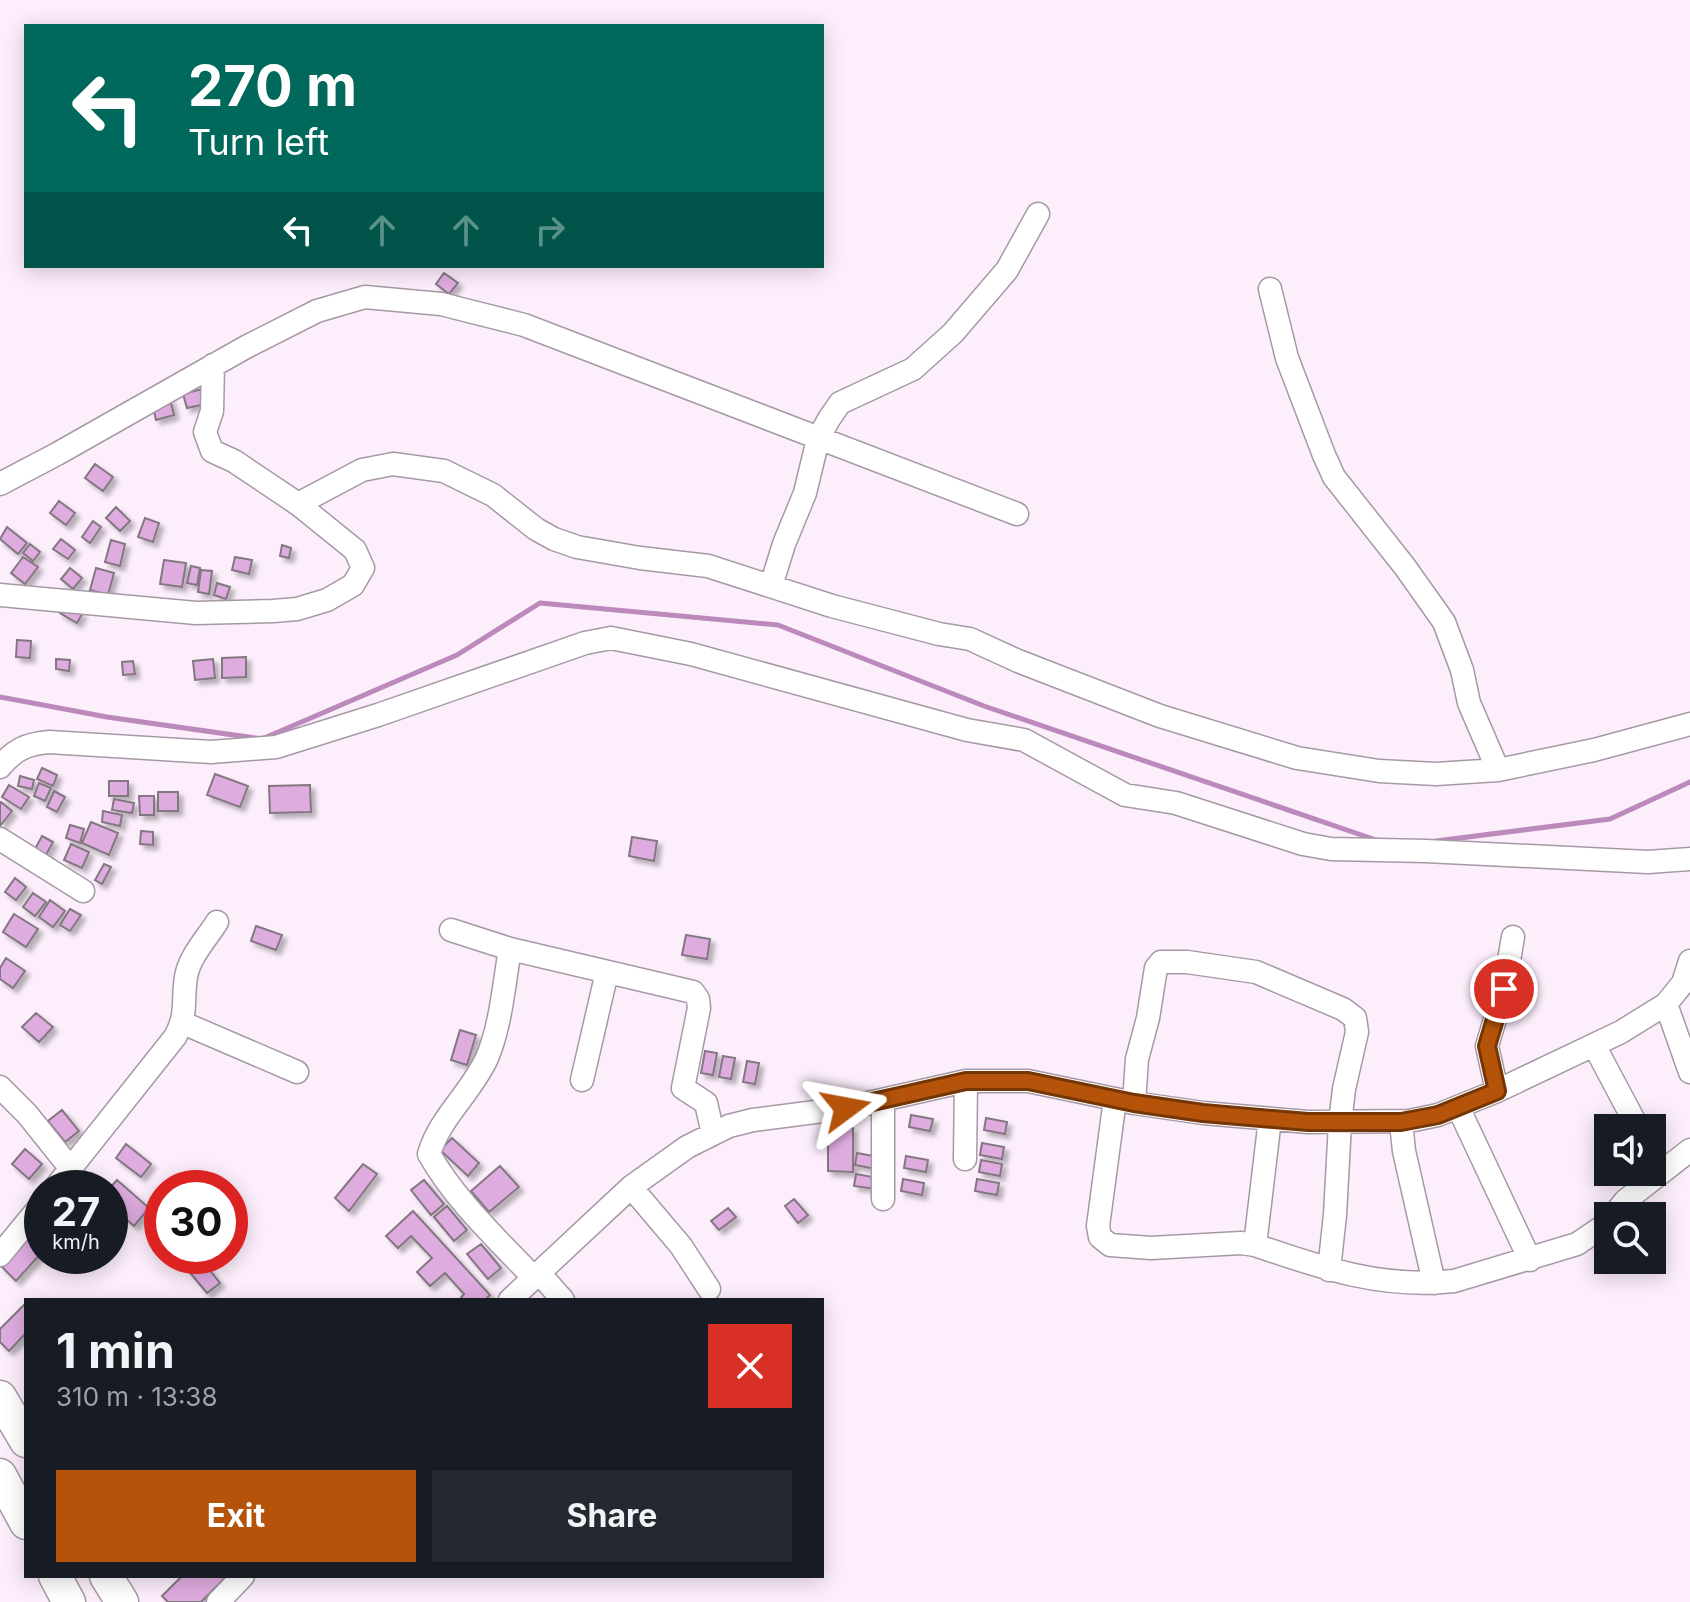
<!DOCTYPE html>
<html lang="en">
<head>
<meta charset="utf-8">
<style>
  :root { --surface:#171b24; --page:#242831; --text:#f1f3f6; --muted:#9ea1a6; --accent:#b45309 }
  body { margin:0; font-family:Inter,sans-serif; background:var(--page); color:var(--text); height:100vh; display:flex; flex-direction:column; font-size:30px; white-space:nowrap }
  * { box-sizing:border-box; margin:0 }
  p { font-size:26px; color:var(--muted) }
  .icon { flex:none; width:44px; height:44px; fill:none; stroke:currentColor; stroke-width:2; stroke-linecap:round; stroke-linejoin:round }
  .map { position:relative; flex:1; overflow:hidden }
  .sheet { position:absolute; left:24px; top:1298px; width:800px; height:280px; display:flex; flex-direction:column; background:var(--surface); border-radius:0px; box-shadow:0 4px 20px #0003 }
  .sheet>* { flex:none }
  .hud { position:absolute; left:24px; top:24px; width:800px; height:244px; border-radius:0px; box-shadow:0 4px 20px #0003; background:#00695c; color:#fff; overflow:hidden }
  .fabs { position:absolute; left:1594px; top:1114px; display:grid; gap:16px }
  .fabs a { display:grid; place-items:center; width:72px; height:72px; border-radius:0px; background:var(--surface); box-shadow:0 4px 20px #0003; font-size:40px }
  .speed { position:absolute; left:24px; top:1170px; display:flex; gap:16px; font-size:40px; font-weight:700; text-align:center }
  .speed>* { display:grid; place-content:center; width:104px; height:104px; border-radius:50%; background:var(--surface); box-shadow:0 4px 20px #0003; line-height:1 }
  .speed small { font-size:20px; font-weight:400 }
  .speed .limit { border:12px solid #d22; background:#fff; color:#111 }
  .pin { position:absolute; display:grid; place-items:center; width:68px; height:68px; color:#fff; margin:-34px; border:4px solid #fff; border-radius:50%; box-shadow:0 2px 8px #0007 }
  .me { position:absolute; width:88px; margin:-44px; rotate:77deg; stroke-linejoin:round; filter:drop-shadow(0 0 6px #0008) }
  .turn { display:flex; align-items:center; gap:28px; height:168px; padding:0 32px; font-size:36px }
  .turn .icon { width:104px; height:104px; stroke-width:2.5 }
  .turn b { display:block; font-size:56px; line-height:68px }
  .lanes { display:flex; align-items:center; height:76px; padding:0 32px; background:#0003; justify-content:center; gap:40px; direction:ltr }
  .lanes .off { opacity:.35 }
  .round { display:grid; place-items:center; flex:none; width:84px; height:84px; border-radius:0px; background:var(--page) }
  .head { display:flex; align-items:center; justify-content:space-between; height:136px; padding:0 32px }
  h1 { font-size:48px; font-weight:700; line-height:60px }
  .button { display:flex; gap:16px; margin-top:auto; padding:16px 32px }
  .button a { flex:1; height:92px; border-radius:0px; background:var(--accent); color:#fff; font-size:32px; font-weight:700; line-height:92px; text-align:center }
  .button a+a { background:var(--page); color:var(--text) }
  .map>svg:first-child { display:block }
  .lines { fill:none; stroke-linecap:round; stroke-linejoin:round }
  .stream { stroke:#bb89bb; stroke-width:5 }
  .building { fill:#dfacdf; stroke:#837782; stroke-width:2; filter:url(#shadow) }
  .minor-casing { stroke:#a699a6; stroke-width:25 }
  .highway-casing { stroke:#a699a6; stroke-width:35 }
  .minor { stroke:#fff; stroke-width:22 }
  .highway { stroke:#fff; stroke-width:32 }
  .route-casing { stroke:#753606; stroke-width:20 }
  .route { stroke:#b45309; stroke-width:14 }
</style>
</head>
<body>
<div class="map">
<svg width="1690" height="1602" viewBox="0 0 1690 1602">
  <defs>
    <filter id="shadow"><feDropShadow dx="4.5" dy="4.5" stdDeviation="2" flood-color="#0004"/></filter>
  </defs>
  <rect width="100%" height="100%" fill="#fceefb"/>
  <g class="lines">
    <!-- stream -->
    <path class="stream" d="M0,697L107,717L262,739L457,655L540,603L778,625L984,706L1376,840
      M1436,841L1610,819L1690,782"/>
  </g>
  <!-- building -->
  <path class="building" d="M444,273L458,283L449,294L436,284Z
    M202,389L206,404L187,408L183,394Z
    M170,399L174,415L156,420L152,403Z
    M95,464L113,477L103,491L85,478Z
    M59,501L75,513L66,525L50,513Z
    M116,507L130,521L120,531L106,518Z
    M145,518L159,523L153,542L138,537Z
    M93,521L101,527L90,543L82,537Z
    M7,527L27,543L18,554L0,539Z
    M61,539L75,550L68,559L53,549Z
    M111,540L125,544L120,566L105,562Z
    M30,544L40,552L33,561L23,553Z
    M282,545L291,548L289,558L280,556Z
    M23,557L38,567L25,584L11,573Z
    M235,557L252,560L249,574L232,570Z
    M164,560L186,563L182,587L160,584Z
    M191,566L200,568L197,585L187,583Z
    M70,568L82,578L73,589L61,579Z
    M96,568L114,573L108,595L90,590Z
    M201,570L212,571L209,594L198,592Z
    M217,583L230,587L226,599L214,595Z
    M65,603L82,614L77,623L60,613Z
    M17,640L31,641L30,658L16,657Z
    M246,657V677L222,678V658Z
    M56,659L70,660L69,671L56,669Z
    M213,659L215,678L195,680L193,661Z
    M133,661L135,674L123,675L122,662Z
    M42,768L57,775L53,786L37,779Z
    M215,774L248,786L240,807L207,795Z
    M20,776L34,780L32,789L18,786Z
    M109,781H128V796H109Z
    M39,783L51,788L45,801L34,796Z
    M9,785L29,797L21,809L2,797Z
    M310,785L311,812L270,813L269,786Z
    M54,791L65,797L57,812L47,807Z
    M158,792H178V811H158Z
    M139,796H154V815H140Z
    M114,799L134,803L132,813L112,810Z
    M1,802L12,811L0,826V803Z
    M103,811L122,815L120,826L102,822Z
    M91,822L118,833L109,855L82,843Z
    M70,825L84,829L80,843L66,838Z
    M141,831L153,832V845L140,844Z
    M42,836L53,842L46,855L35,849Z
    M632,837L657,841L654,861L629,856Z
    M71,844L89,852L82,868L64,860Z
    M104,864L111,867L102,884L95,880Z
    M15,878L26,887L16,900L5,892Z
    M33,893L46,902L35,916L23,907Z
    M50,900L65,911L53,927L39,917Z
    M70,909L81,915L70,931L60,925Z
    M14,914L38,929L26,947L3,932Z
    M256,926L282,935L276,950L251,941Z
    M686,935L710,939L707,959L682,955Z
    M6,958L25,971L13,988L0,979V968Z
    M36,1013L53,1027L39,1042L22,1027Z
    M460,1030L476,1035L467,1065L451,1060Z
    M705,1051L717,1053L713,1075L701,1073Z
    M723,1056L735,1058L731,1079L719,1077Z
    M747,1061L759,1063L755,1084L743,1082Z
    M62,1110L79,1131L65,1142L48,1121Z
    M911,1115L933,1119L930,1131L909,1127Z
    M986,1118L1007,1122L1005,1134L984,1130Z
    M828,1127L853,1128V1172L828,1171Z
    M452,1138L479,1163L468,1176L440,1150Z
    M982,1143L1004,1147L1002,1159L980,1155Z
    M126,1144L151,1164L141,1177L116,1158Z
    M25,1149L42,1164L29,1179L12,1164Z
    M857,1153L879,1157L876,1169L855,1165Z
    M906,1156L928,1160L926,1172L904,1168Z
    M981,1160L1002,1164L1000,1176L979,1172Z
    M363,1164L377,1174L349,1211L335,1198Z
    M500,1166L519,1187L489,1212L471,1191Z
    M856,1174L878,1178L876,1189L854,1186Z
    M903,1179L924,1183L922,1195L901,1191Z
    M977,1179L999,1183L997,1195L975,1191Z
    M117,1180L149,1208L134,1226L110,1205V1188Z
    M424,1180L444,1204L431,1215L411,1190Z
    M794,1199L808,1215L798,1223L785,1206Z
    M447,1206L467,1230L454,1241L434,1217Z
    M728,1208L736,1217L719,1230L711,1221Z
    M413,1211L490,1295L485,1300H459L464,1294L445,1273L430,1286L417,1272L432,1258L411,1236L398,1248L386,1236Z
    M31,1234L42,1244V1252L16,1281L1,1266Z
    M481,1244L501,1268L488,1279L467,1254Z
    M200,1258L220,1283L207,1293L187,1269Z
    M24,1305L26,1307V1333L9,1351L0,1342V1329Z
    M182,1576H227L201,1602H168L162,1596Z"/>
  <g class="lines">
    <defs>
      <path id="minor" d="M1270,289L1287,358L1324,455L1334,477L1405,567L1444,622L1462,670L1469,703L1498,770
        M0,484L57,454L246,347L317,311L365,297L441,304L524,325L1017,514
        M298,504L362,470L393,464L444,471L493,495L536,529L554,539L577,547L640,558L708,566L832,606L939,634L970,639L1018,661L1160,716L1297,758L1379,771L1436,774L1498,770L1594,750L1690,724
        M771,586L784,544L805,493L818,439L829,419L840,403L913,369L953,333L1007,270L1038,214
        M0,595L196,613L273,611L297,609L327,600L353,585L363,568L355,550L298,504L234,461L212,451L205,432L212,411L213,365
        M0,767C14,750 26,744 49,742L211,752L276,747L378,715L585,643L611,638L691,654L967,730L1024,740L1125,795L1176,803L1303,844L1331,849L1426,851L1648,862L1690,859
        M0,839L83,891
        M451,930L510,949L693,992L698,999L699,1008L683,1088L706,1103L713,1134
        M510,949C504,984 501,1025 487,1058C471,1093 440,1117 429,1154C455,1200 497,1239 533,1277
        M1666,1004L1690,1072
        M183,1023L297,1072
        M1594,1045L1638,1128
        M582,1080L607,972
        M0,1087L27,1114L71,1169
        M1497,1091L1487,1046L1504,989L1513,937
        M1115,1099L1098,1226L1100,1237L1110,1245L1151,1248L1241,1243L1255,1245C1322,1268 1382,1289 1454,1281L1577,1244L1608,1223
        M883,1100V1199
        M1134,1103L1137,1059L1148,1018L1156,968L1161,962H1187L1256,972L1343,1009L1355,1018L1357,1032L1344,1089L1340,1123L1335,1215L1329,1270
        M1458,1107L1530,1260
        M1401,1122L1404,1151L1434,1283
        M965,1159L966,1081
        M631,1187L681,1246L709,1289
        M55,1188L175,1037C188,1014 182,1001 186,977C189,957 207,938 217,922
        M1613,1216L1625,1201L1690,1150
        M1255,1245L1270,1119
        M0,1255L42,1204
        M539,1273L563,1300
        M510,1300L631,1187L687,1147L729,1126L753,1120L846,1108L966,1081H1028L1134,1103L1203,1113L1308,1122L1409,1121L1438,1115L1497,1091L1621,1032L1666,1004L1683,983L1690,961
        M218,1602L243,1576"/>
      <path id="highway" d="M0,1397L26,1441
        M0,1475L26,1523
        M55,1576L69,1602
        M106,1576L122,1602"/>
    </defs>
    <!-- minor casing -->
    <use href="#minor" class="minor-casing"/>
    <!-- highway casing -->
    <use href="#highway" class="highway-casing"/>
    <!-- minor -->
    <use href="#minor" class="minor"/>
    <!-- highway -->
    <use href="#highway" class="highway"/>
  </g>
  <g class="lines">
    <defs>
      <path id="route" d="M846,1108L966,1081H1028L1134,1103L1203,1113L1308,1122H1401L1438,1115L1497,1091L1487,1046L1504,989"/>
    </defs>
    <!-- route casing -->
    <use href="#route" class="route-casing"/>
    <!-- route -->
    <use href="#route" class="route"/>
  </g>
</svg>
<div class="fabs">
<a><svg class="icon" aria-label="sound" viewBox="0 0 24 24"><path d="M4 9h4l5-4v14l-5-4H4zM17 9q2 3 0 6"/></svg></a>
<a><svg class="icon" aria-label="search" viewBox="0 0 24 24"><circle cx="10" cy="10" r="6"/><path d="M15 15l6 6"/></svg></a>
</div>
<div class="speed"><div>27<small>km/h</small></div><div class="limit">30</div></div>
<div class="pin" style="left:1504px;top:989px;background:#d93025"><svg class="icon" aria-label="arrive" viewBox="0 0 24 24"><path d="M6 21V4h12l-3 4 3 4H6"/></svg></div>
<svg class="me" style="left:846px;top:1108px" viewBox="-20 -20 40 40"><path d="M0-17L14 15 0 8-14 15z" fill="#b45309" stroke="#fff" stroke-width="4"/></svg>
<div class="hud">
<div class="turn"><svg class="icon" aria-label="left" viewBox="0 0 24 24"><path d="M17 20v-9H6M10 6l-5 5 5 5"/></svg><div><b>270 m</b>Turn left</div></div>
<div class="lanes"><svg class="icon" aria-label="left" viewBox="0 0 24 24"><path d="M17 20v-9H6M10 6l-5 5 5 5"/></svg><svg class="icon off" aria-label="ahead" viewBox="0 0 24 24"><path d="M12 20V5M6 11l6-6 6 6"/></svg><svg class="icon off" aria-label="ahead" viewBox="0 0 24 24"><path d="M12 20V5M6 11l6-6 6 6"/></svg><svg class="icon off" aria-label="right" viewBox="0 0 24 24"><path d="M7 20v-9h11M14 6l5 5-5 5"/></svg></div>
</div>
<section class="sheet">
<div class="head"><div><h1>1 min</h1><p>310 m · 13:38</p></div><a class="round" style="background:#d93025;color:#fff"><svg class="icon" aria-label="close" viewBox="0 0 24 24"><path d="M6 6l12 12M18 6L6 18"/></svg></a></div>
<div class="button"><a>Exit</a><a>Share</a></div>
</section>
</div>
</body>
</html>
